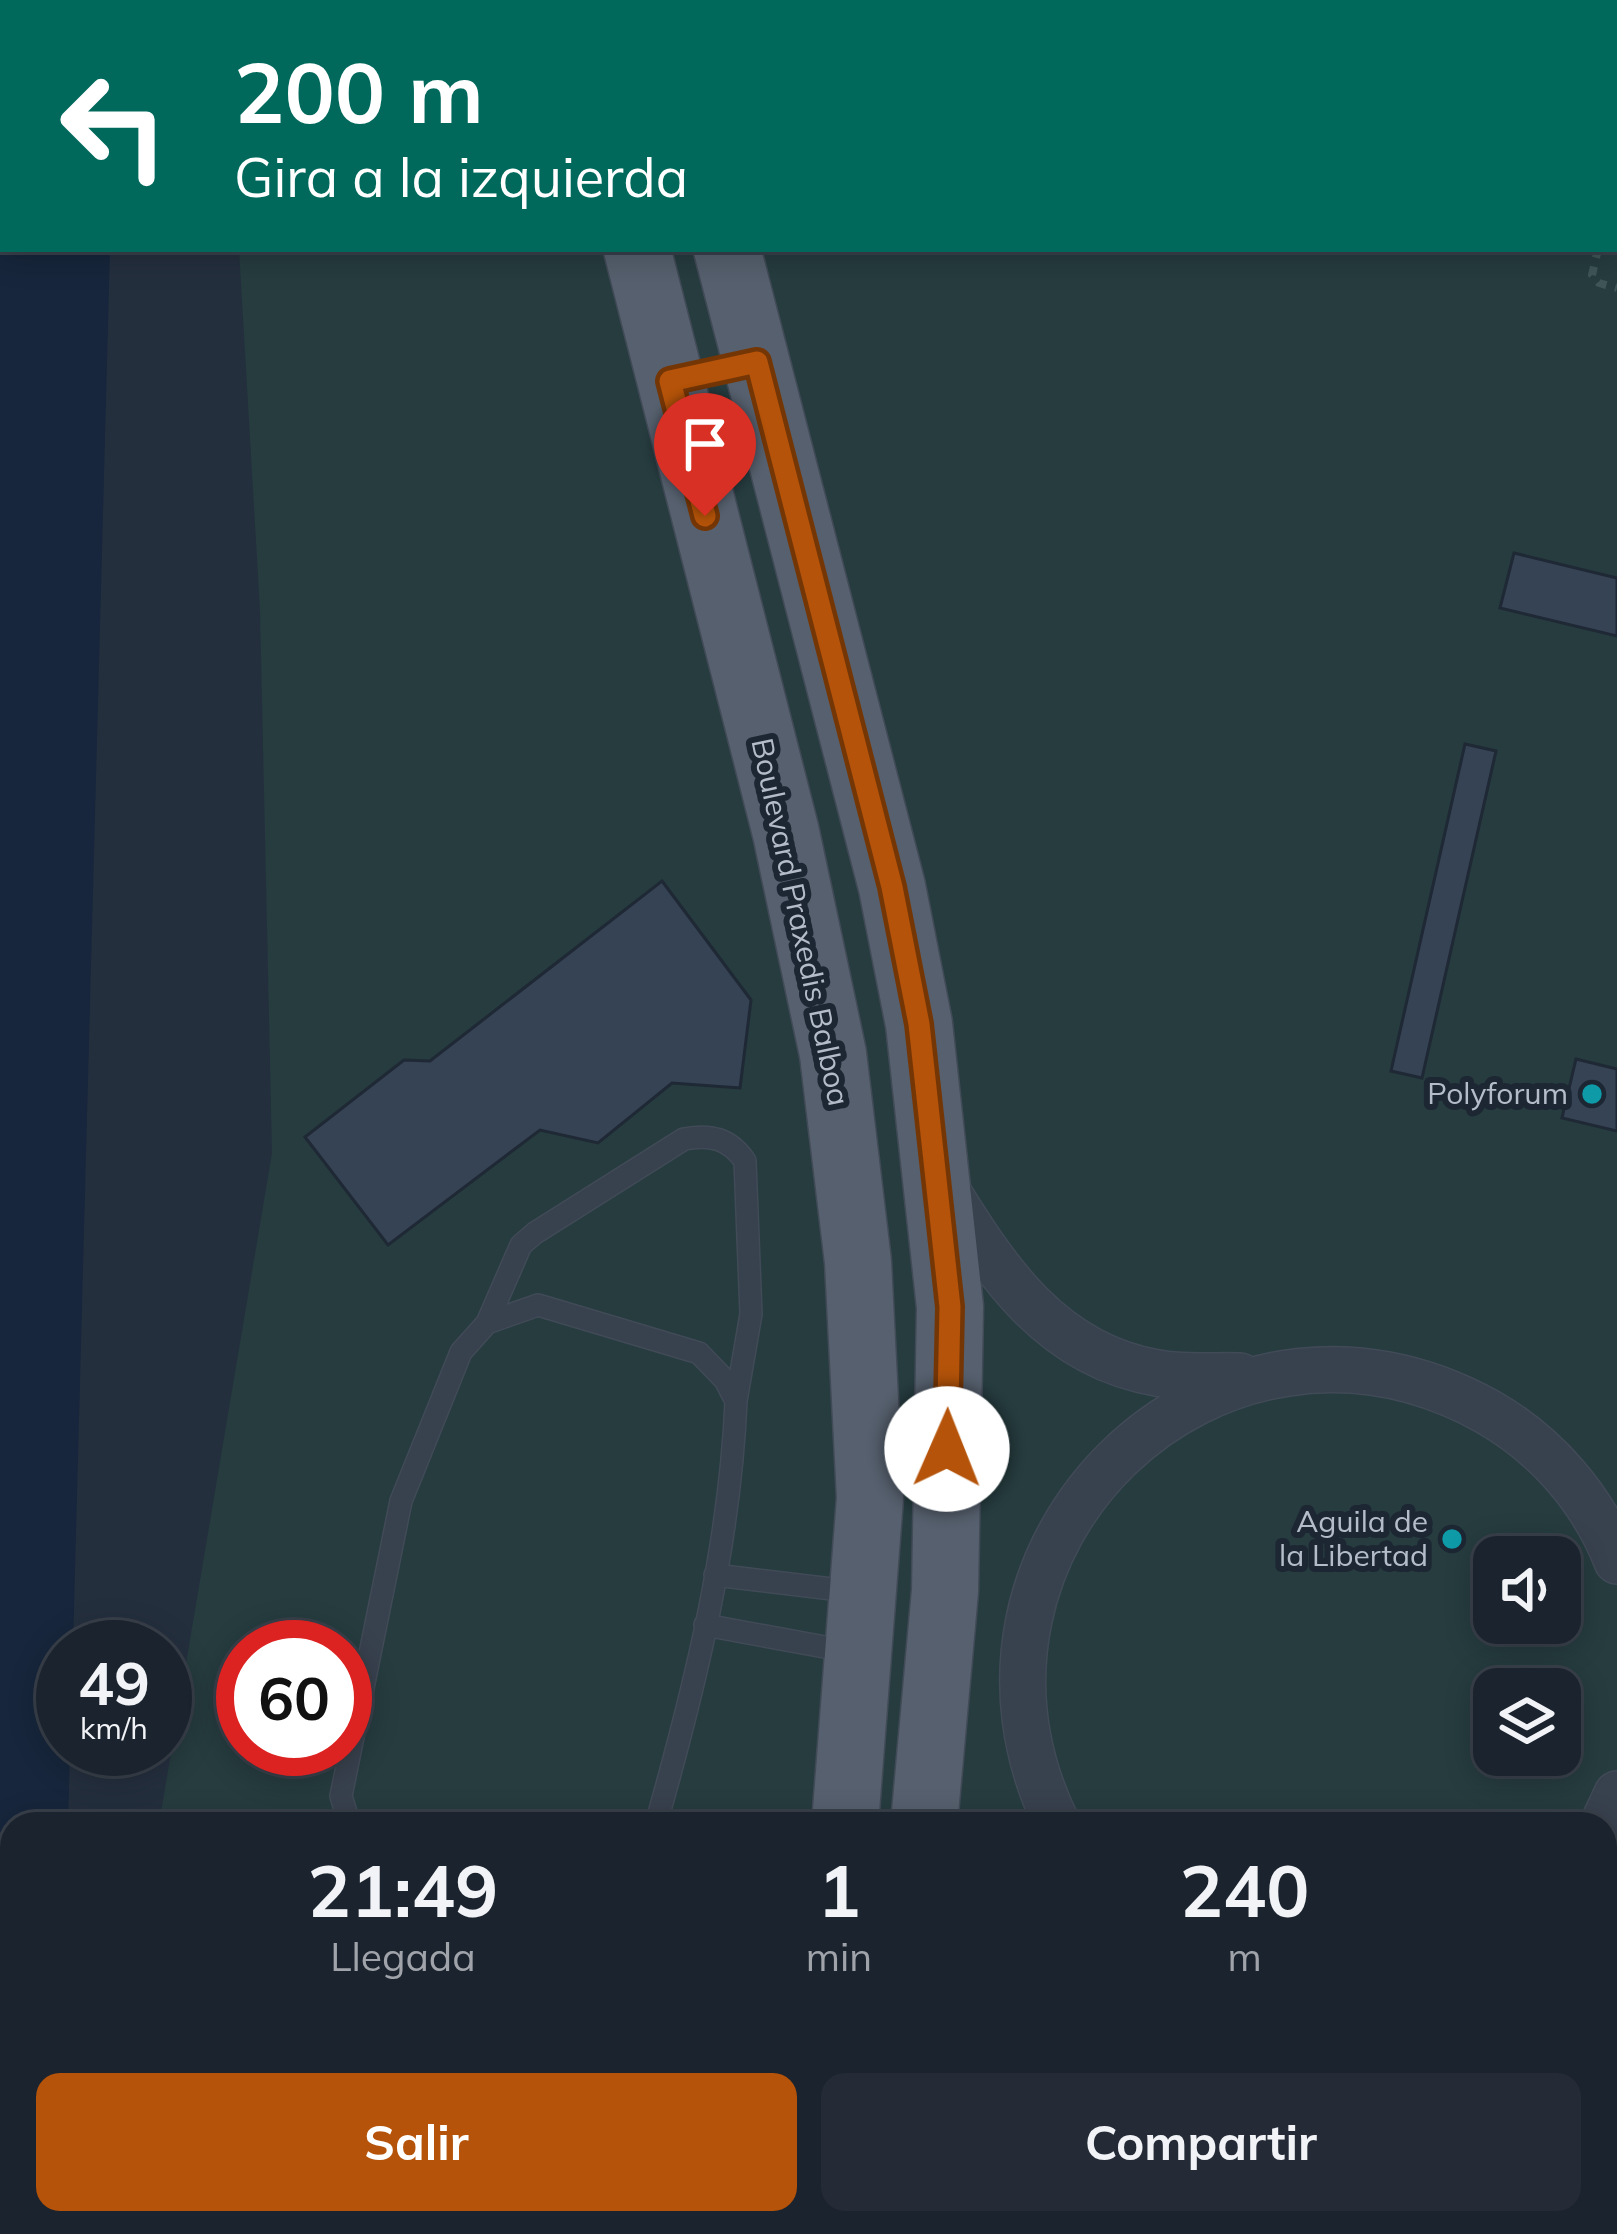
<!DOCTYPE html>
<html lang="es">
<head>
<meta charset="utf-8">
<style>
  :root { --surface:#1b232e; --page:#242b36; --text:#f1f3f6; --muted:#a0a4aa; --line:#39404a; --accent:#b45309 }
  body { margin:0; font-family:Mulish,sans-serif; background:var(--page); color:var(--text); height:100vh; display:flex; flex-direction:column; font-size:45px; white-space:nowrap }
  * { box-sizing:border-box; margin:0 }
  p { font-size:39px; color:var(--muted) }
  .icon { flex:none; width:66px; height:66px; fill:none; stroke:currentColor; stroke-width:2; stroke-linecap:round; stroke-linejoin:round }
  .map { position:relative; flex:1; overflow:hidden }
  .drawer { position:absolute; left:0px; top:1812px; width:1617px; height:423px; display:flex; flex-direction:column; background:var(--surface); border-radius:36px 36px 0 0; box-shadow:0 6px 30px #0003,0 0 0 3px var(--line) }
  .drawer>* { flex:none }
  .guide { position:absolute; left:0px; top:0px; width:1617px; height:252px; box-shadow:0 6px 30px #0003,0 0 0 3px var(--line); background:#00695c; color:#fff; overflow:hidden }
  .fabs { position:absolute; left:1473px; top:1536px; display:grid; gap:24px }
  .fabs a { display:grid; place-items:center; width:108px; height:108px; border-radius:24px; background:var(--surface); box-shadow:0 6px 30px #0003,0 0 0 3px var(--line); font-size:60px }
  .speed { position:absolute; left:36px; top:1620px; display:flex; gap:24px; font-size:60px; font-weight:700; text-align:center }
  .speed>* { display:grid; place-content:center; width:156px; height:156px; border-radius:50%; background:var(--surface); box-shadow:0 6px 30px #0003,0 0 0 3px var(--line); line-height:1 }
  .speed small { font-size:30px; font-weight:400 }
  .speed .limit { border:18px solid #d22; background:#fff; color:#111 }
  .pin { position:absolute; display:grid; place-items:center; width:102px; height:102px; color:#fff; margin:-123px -51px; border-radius:50% 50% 50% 0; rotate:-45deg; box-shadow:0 0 12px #0007 }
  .pin .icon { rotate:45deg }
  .me { position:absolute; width:132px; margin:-66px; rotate:1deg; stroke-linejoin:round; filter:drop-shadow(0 0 9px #0008) }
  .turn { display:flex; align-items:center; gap:42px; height:252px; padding:0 36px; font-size:54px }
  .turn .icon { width:156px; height:156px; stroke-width:2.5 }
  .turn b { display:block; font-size:84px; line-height:102px }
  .eta { display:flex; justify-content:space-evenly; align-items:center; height:204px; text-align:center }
  .eta b { font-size:72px; font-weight:700; line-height:84px }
  .primary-button { display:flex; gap:24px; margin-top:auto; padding:24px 36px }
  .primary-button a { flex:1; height:138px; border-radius:24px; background:var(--accent); color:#fff; font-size:48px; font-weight:700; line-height:138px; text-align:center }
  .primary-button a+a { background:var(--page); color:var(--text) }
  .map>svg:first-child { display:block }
  .green { fill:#263c3f; fill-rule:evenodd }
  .water { fill:#17263c }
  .building { fill:#364354; stroke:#1f2835; stroke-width:3 }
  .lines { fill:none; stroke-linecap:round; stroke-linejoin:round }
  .lane-casing { stroke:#414a57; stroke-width:24 }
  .street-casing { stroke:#414a57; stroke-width:48 }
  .primary-casing { stroke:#414a57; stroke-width:69 }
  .path { stroke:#3f5557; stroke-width:8; stroke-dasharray:9 9; stroke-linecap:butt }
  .lane { stroke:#38414e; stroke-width:21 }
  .street { stroke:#38414e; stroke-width:45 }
  .primary { stroke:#56606e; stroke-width:66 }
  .route-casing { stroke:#753606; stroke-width:30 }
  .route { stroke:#b45309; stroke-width:21 }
  .culture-dot { fill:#0f9aa8; stroke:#1d2633; stroke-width:4.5 }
  .labels { text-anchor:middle; stroke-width:12; stroke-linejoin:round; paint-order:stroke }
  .street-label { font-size:30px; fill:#b4bcc9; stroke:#1d2633 }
  .poi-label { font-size:30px; fill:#b4bcc9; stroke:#1d2633; text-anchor:end }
</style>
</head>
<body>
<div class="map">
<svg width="1617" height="2234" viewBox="0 0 1617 2234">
  <rect width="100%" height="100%" fill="#242f3e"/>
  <!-- green -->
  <path class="green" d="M225,0H1617V2234H90L92,2223H1605V1824H159L272,1153L260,610L239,249H1614V3ZM1494,1557H1560V1623H1494ZM243,1647H345V1749H243ZM1494,1689H1560V1755H1494Z"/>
  <!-- water -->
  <path class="water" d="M0,0H124L3,3V249H110L73,1647H63V1749H70L68,1824H12V2223H58L57,2234H0Z"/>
  <!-- building -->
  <path class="building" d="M1514,553L1617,578V636L1500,608Z
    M1465,744L1496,751L1422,1078L1391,1071Z
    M662,881L751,1000L740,1088L672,1083L598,1143L540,1130L388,1245L305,1137L404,1060L430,1061Z
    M1576,1059L1617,1069V1131L1562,1118Z
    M242,2223H588L585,2234H239Z"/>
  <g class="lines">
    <defs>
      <path id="lane" d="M487,1323L521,1245L535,1233L684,1139C710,1134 729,1138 745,1161L751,1314L736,1401
        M715,1575L857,1592
        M705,1625L852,1652
        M356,1824L347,1816L341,1796L401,1501L461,1352L487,1323L538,1305L699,1353L725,1380L736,1401C730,1544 695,1687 656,1824"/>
      <path id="street" d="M944,1186C996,1271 1051,1355 1157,1373C1183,1378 1213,1375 1240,1376
        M1057,1824C921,1546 1216,1260 1488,1412C1546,1445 1593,1499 1617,1561
        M1603,1824L1617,1794
        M1605,2034L1617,2036
        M1427,2223L1434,2234"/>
      <path id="primary" d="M574,0L575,3
        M663,0L664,3
        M637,249L786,833L833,1054L858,1262L870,1498L845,1824
        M727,249L892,887L919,1024L950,1307L945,1591L924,1824
        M769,2234L772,2223
        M857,2234L859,2223"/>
    </defs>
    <!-- lane casing -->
    <use href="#lane" class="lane-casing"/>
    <!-- street casing -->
    <use href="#street" class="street-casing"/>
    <!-- primary casing -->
    <use href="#primary" class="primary-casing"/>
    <!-- path -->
    <path class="path" d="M1210,0L1219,3
      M1614,131L1617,132
      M1614,170L1617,155
      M1598,249L1592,275L1599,283L1617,288
      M1237,2223L1244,2234
      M1308,2223L1311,2234
      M1060,2234L1062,2223"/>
    <!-- lane -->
    <use href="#lane" class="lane"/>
    <!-- street -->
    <use href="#street" class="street"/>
    <!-- primary -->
    <use href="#primary" class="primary"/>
  </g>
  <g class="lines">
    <defs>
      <path id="route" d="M705,516L670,381L757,362L892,887L919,1024L950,1307L947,1449"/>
    </defs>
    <!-- route casing -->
    <use href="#route" class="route-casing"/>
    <!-- route -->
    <use href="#route" class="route"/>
  </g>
  <!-- markers -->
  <g class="culture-dot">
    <circle cx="1592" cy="1094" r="12"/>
    <circle cx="1452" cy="1539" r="12"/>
  </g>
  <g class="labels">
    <!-- street labels -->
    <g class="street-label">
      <text transform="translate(800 922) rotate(78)" y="10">Boulevard Praxedis Balboa</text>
    </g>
    <!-- poi labels -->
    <g class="poi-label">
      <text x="1568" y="1104">Polyforum</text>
      <text x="1428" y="1532">Aguila de<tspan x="1428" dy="34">la Libertad</tspan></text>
    </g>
  </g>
</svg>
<div class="fabs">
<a><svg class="icon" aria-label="sound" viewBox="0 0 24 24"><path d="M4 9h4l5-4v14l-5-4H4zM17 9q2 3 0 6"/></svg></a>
<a><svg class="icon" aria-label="layers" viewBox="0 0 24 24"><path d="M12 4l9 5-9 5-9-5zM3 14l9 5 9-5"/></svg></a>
</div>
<div class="speed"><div>49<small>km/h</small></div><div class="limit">60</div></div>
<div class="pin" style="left:705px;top:516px;background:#d93025"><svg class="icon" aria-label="arrive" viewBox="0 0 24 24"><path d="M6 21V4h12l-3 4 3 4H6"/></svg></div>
<svg class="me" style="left:947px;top:1449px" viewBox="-20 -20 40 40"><circle r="19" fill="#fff"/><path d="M0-13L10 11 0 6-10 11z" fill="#b45309"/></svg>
<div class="guide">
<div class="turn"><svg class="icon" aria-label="left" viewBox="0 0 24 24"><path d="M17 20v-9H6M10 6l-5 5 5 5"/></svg><div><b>200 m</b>Gira a la izquierda</div></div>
</div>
<section class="drawer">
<div class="eta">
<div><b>21:49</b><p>Llegada</p></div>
<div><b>1</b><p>min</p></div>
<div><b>240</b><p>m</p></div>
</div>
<div class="primary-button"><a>Salir</a><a>Compartir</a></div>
</section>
</div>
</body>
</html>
